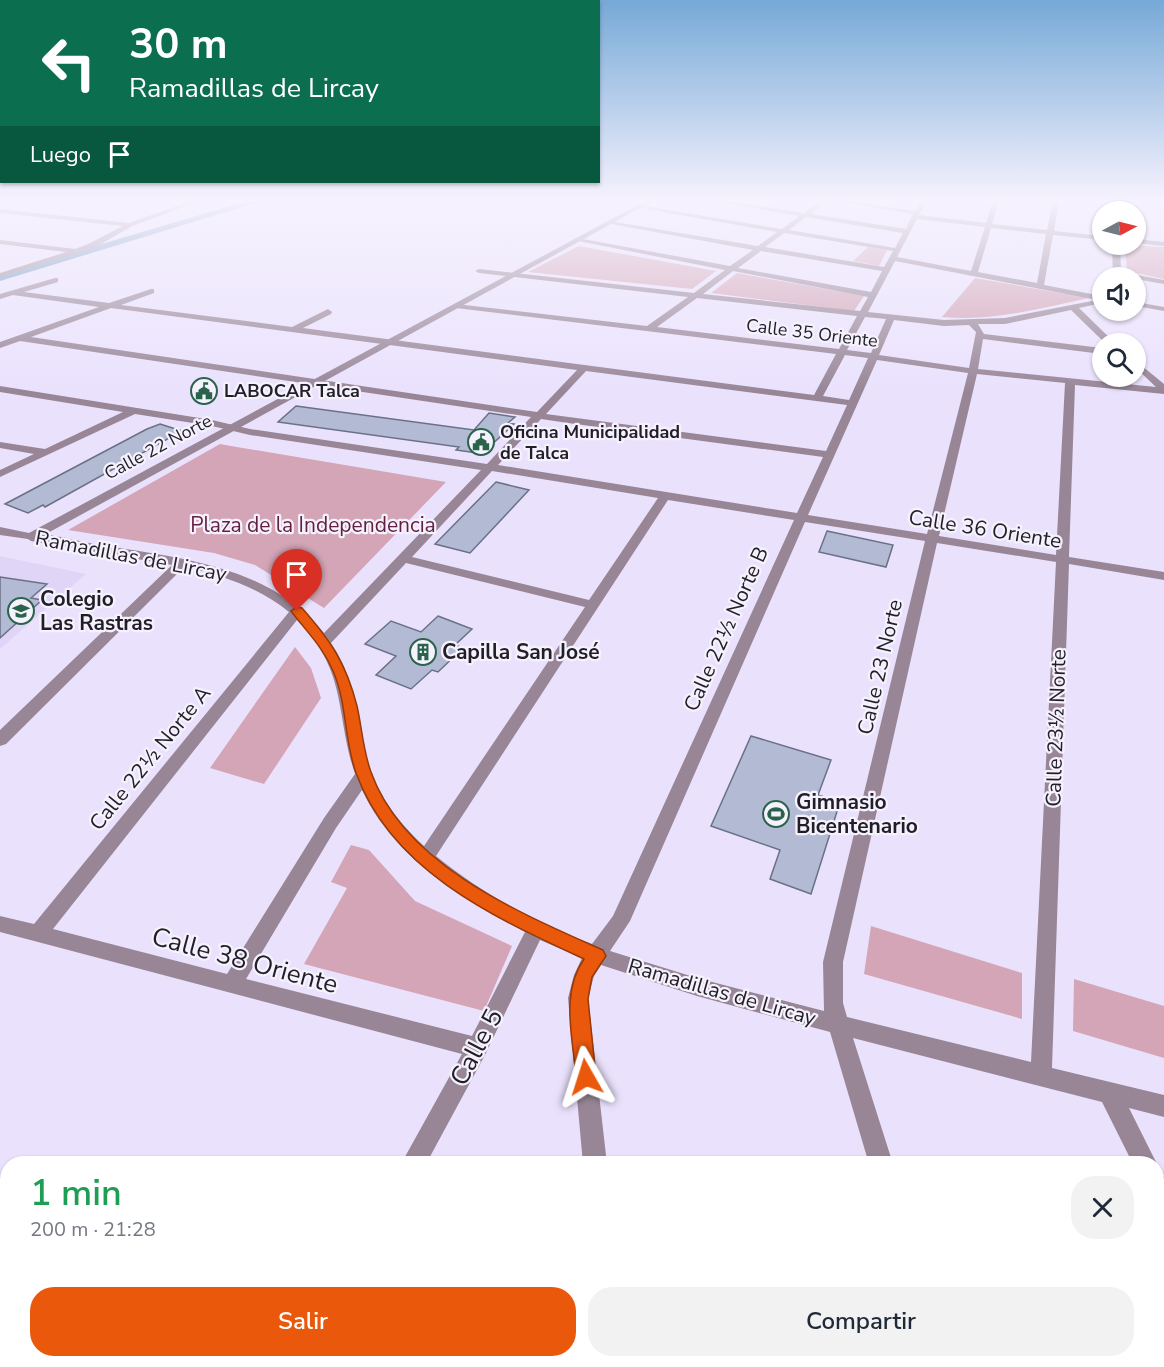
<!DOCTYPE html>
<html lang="es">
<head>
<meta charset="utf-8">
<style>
  :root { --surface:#fff; --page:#f2f2f3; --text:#1f2937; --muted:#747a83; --accent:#ea580c }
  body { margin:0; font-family:"Nunito Sans",sans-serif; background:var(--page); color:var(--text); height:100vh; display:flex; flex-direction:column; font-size:22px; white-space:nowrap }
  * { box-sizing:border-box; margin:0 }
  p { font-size:20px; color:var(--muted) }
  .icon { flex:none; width:33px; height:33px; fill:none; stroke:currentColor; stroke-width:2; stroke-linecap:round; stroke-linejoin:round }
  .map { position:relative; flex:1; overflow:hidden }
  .drawer { position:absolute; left:0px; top:1156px; width:1164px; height:212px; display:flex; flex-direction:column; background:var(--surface); border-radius:24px 24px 0 0; box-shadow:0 2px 4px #0004 }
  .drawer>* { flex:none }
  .banner { position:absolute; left:0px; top:0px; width:600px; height:183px; box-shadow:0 2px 4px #0004; background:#0b6e4f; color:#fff; overflow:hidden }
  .needle { width:39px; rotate:83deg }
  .controls { position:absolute; left:1092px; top:201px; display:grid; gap:12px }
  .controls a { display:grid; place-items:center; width:54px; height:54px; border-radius:50%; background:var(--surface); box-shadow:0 2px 4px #0004; font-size:30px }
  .pin { position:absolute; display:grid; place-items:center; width:51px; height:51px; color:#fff; margin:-62px -26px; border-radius:50% 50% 50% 0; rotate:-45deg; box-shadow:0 0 6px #0007 }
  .pin .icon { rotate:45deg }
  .me { position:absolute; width:66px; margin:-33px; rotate:354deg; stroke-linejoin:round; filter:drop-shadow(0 0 4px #0008) }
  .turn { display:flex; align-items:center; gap:21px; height:126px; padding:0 30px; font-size:27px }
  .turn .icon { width:78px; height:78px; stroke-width:2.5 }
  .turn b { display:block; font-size:42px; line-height:51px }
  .then { display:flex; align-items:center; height:57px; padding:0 30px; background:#0003; gap:12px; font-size:22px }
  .round { display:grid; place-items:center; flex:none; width:63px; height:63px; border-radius:24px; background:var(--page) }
  .overview { display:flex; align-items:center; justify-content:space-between; height:102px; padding:0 30px }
  h1 { font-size:36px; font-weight:600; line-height:45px; color:#1e9e55 }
  .primary-button { display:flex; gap:12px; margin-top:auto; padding:12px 30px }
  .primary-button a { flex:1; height:69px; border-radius:24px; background:var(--accent); color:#fff; font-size:24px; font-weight:600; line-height:69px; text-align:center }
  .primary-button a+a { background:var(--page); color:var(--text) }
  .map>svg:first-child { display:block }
  .built { fill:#e0d5f7 }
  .green { fill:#d3a5b6 }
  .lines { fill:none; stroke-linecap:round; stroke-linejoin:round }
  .canal { fill:#6c98bd; fill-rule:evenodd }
  .building { fill:#b3bad4; stroke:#6a7087; stroke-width:1.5 }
  .minor { fill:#988697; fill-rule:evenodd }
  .tertiary { fill:#988697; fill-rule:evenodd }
  .route { fill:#ea580c; stroke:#983908; stroke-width:1.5 }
  .labels { text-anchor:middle; stroke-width:4.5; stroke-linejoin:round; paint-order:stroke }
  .far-street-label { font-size:18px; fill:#211e27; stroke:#f5f2fd }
  .far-poi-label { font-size:18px; font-weight:bold; fill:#211e27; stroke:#f5f2fd; text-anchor:start }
  .park-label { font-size:21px; fill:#621f3f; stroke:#f5f2fd }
  .street-label { font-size:21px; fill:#211e27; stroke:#f5f2fd }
  .poi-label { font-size:21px; font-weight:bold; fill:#211e27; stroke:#f5f2fd; text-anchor:start }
  .near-street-label { font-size:26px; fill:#211e27; stroke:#f5f2fd }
</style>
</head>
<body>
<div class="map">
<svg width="1164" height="1367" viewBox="0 0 1164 1367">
  <rect width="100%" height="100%" fill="#eae2fd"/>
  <!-- built -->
  <path class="built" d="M0,556L86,574L0,649Z"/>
  <!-- green -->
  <path class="green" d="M1125,245L1164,247V279L1127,271Z
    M579,246L716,271L692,289L528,272Z
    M868,247L887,250L879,266L853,261Z
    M737,273L864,296L854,311L711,293Z
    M975,278L1089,298C1040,308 993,322 942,317Z
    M220,444L231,446L446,482L324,608L255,565L214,553L68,530Z
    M295,647L311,668L321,698L264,784L210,768Z
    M351,845L369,850L415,901L512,946L484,1011L304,964L347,888L331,882Z
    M871,926L1022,973V1019L864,974Z
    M1074,979L1164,1006V1058L1073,1031Z"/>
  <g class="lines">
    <!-- canal -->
    <path class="canal" d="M247,201H262L0,281V274Z"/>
  </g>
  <!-- building -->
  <path class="building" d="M296,406L474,430L489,413L515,417L508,423L514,424L488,448H483L477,453L456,450L459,447L278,422Z
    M160,424L182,431L45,507L43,505L28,513L5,504L147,429Z
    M496,482L529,490L470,553L435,544Z
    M827,531L893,545L886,567L819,552Z
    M0,577L47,584L31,598L42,600L0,638Z
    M438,616L472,629L455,645L463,648L438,672L432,670L411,689L376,675L396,656L365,644L391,621L421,632Z
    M751,736L831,760L818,795L840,802L811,894L770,879L780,850L711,826Z"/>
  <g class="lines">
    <!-- minor -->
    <path class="minor" d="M191,201H200L132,226L94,248L0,277V273L66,252L0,244V240L75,249L88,244L123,226L0,213V209L129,223Z
      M714,201H729L804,213L820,201H827L811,214L906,229L913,214L835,201H850L915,211L921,201H927L919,215L986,223L993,201H999L992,224L1047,230L1053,201H1059L1054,231L1102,236V240L1053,235L1044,285L1102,296V303L1079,308L1116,344H1106L1071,310L1005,324H978L984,334L1102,348V354L983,339L978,369L1156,387L1136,368V361L1164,384V394L1075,385L1069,557L1164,572V580L1069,564L1052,1068L1164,1095V1117L1129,1108L1157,1164L1156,1165L1133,1164L1102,1102L853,1038L893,1164H869L830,1032L697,996L601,965L594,976L588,998L607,1164H583L568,998L574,975L582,958L540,940L485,1055L426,1164H401L462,1054L0,932V916L34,924L289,612C258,587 222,575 184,567L6,744L0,746V730L172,565L31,541L25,537L27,534C43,531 77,541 95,544C177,558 268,564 324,633L481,470L250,435L212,426L135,414L0,477V470L34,454L0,448V442L45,449L123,412L0,392V386L212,420L250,429L487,464L531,417L20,341L0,348V342L99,307L13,295L0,299V294L55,278H58V282L24,292L109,303L151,289H154V293L121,305L292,327L328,309L332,312L331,314L303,328L814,395L836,354L456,308L452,306L456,304L647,326L688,297L479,273L475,271L479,269L694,293L725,270L573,240L577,238L730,266L753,250L606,223L609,221L758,246L777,232L635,207L638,205L782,229L799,216ZM806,217L903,233L895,248L789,230ZM917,219L985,227L971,271L897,257ZM991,228L1046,234L1037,283L978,272ZM784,233L893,251L884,267L765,247ZM761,251L882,271L871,292L738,268ZM895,261L1097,300L1005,318L944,320L868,312ZM733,271L868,297L860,311L703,294ZM697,298L857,316L839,349L657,327ZM111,308L577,370L537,412L31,337ZM865,317L886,319L871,353L847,350ZM894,320L944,326L969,325L976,332L969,368L879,355ZM845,355L868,358L849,400L823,396ZM877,360L968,373L927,534L808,515ZM586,371L847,405L826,451L546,414ZM977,374L1065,383L1056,555L939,536ZM541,419L568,423L823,457L797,513L498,465ZM492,471L658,498L589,600L412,557ZM668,500L794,520L613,916L592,944C537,924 483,894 436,856ZM805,522L925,541L823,962L824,1011L697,978L610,951L630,921ZM937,543L1056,562L1031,1062L847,1017L843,1003V962ZM406,563L585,607L424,846C400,824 379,797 369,766C355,721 359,685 331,643ZM297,620C348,671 335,714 355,774L324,818L227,974L53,929ZM362,790C393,857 461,899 525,932L472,1036L246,979L336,828Z
      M1113,201H1119V212H1113Z
      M1136,239L1164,242V246L1136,243Z
      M1112,244H1120L1121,272L1164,280V284L1136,279V278H1113Z
      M1136,302L1164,307V311L1136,306Z
      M1156,1174L1164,1177V1213L1156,1210Z
      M289,1360H316L314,1367H286Z
      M601,1360H629V1367H601Z
      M929,1360H956L958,1367H930Z"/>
    <!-- tertiary -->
    <path class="tertiary" d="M645,201H653L35,540L0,535V527L29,533Z"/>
  </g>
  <!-- sky -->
  <linearGradient id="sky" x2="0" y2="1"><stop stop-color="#76a9d7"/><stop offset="0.51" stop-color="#f6f2fe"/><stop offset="1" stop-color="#f6f2fe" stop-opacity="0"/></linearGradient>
  <rect width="1164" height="392" fill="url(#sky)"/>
  <!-- route -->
  <path class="route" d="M297,607L302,608C331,641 346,663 357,706C362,728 363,750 371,772C404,865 520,913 603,950L606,956L592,977L588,999L596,1077L593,1084L586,1087L579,1084L576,1077C573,1038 560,993 584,959C496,918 392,872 356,773C344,740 347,703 333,671C323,647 306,631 291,611Z"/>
  <!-- icons -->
  <defs>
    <symbol id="civic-ring" viewBox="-11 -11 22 22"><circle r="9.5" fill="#f5f2fd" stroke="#2a634b" stroke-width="1.5"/><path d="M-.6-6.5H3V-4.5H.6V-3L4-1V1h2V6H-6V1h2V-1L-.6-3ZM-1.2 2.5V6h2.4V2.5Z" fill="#2a634b"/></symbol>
    <symbol id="school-ring" viewBox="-11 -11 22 22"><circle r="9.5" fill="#f5f2fd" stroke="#2a634b" stroke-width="1.5"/><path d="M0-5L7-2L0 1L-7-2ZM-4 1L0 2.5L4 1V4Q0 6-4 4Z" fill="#2a634b"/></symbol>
    <symbol id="building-ring" viewBox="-11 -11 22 22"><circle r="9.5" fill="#f5f2fd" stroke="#2a634b" stroke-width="1.5"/><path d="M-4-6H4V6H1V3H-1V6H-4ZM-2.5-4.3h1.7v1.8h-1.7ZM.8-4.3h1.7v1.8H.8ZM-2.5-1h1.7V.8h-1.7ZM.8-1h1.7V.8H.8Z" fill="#2a634b"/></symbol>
    <symbol id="stadium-ring" viewBox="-11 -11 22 22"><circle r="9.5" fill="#f5f2fd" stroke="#2a634b" stroke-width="1.5"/><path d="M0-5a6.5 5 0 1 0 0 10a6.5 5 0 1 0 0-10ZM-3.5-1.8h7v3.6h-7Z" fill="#2a634b"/></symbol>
  </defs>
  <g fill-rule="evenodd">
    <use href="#civic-ring" x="189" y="376" width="30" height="30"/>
    <use href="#civic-ring" x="466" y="427" width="30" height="30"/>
    <use href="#school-ring" x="6" y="596" width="30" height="30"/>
    <use href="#building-ring" x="408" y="637" width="30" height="30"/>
    <use href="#stadium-ring" x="761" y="799" width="30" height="30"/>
  </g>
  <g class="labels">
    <!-- far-street labels -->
    <g class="far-street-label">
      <text transform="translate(812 333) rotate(7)" y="6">Calle 35 Oriente</text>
      <text transform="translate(158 447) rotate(-28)" y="6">Calle 22 Norte</text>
    </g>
    <!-- far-poi labels -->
    <g class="far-poi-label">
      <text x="224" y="397">LABOCAR Talca</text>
      <text x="500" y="438">Oficina Municipalidad<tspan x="500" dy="21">de Talca</tspan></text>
    </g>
    <!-- park labels -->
    <g class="park-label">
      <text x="313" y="532">Plaza de la Independencia</text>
    </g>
    <!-- street labels -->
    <g class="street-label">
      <text transform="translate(985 529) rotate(9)" y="7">Calle 36 Oriente</text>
      <text transform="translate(131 556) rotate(11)" y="7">Ramadillas de Lircay</text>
      <text transform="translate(726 629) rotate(-66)" y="7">Calle 22½ Norte B</text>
      <text transform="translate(880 667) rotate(-77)" y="7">Calle 23 Norte</text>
      <text transform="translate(1056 728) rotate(-88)" y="7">Calle 23½ Norte</text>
      <text transform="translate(150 758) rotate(-51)" y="7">Calle 22½ Norte A</text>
      <text transform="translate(722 992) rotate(16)" y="7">Ramadillas de Lircay</text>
    </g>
    <!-- poi labels -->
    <g class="poi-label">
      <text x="40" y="606">Colegio<tspan x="40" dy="24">Las Rastras</tspan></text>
      <text x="442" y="659">Capilla San José</text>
      <text x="796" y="809">Gimnasio<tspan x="796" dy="24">Bicentenario</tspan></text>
    </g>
    <!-- near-street labels -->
    <g class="near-street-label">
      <text transform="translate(245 960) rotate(15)" y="9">Calle 38 Oriente</text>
      <text transform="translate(476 1047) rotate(-62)" y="9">Calle 5</text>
    </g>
  </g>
</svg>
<div class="controls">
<a><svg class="needle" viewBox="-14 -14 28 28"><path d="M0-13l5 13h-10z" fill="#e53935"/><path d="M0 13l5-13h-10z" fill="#747a83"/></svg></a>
<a><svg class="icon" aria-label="sound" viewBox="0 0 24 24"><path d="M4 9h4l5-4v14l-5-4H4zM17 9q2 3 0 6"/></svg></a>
<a><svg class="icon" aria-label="search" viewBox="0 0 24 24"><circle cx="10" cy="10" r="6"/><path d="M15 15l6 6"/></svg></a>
</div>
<div class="pin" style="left:297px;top:611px;background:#d93025"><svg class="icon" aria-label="arrive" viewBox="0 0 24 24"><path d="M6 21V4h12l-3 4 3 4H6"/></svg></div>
<svg class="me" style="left:586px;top:1077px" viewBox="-20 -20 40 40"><path d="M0-17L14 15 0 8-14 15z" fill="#ea580c" stroke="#fff" stroke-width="4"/></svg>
<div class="banner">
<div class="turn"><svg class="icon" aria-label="left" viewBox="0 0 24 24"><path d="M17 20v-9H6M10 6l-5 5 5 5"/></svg><div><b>30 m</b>Ramadillas de Lircay</div></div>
<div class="then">Luego<svg class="icon" aria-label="arrive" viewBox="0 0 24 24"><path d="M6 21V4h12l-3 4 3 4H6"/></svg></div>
</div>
<section class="drawer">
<div class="overview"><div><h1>1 min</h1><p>200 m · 21:28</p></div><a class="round"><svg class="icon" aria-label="close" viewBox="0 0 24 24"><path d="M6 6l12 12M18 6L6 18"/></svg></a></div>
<div class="primary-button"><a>Salir</a><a>Compartir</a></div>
</section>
</div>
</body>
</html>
